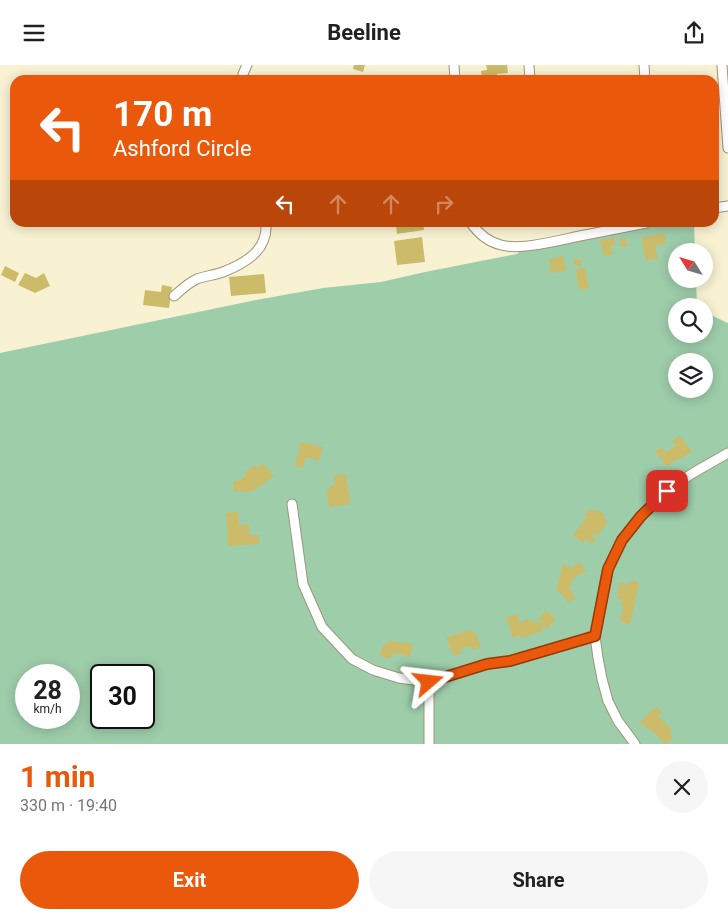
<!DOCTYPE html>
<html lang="en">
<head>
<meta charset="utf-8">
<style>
  :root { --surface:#fff; --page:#f6f6f6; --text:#202124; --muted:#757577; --accent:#ea580c }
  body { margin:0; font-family:Roboto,sans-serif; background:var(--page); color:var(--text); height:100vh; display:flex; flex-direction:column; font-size:19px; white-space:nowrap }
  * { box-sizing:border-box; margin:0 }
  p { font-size:16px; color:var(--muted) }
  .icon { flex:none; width:28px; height:28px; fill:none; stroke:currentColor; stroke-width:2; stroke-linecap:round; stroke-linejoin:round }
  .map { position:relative; height:679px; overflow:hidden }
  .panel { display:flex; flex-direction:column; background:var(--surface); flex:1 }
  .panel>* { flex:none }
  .hud { position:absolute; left:10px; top:10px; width:709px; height:152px; border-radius:15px; box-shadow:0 2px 12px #0003; background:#ea580c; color:#fff; overflow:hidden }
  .needle { width:32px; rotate:307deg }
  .buttons { position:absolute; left:668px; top:178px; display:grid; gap:10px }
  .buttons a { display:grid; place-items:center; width:45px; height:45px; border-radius:50%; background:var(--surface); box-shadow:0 2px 12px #0003; font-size:25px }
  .speed { position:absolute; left:15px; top:599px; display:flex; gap:10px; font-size:25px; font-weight:700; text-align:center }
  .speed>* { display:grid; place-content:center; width:65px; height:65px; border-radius:50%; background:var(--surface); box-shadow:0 2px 12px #0003; line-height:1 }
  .speed small { font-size:12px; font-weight:400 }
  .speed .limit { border:2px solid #111; border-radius:8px; background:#fff; color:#111 }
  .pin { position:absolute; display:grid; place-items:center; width:42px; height:42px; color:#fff; margin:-21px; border-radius:10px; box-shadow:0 2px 8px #0006 }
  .me { position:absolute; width:55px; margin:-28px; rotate:73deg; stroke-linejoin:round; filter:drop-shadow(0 0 4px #0008) }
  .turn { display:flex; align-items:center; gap:18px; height:105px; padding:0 20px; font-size:22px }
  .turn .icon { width:65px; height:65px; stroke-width:2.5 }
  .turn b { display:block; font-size:35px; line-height:42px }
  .lanes { display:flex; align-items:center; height:48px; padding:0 20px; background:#0003; justify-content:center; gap:25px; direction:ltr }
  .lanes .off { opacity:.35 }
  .round { display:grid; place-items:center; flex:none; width:52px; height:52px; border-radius:26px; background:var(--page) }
  .summary { display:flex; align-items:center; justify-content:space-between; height:85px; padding:0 20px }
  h1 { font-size:30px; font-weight:700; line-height:38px; color:var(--accent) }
  .button { display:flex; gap:10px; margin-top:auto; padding:10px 20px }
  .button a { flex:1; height:58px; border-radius:30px; background:var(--accent); color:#fff; font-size:20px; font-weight:700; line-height:58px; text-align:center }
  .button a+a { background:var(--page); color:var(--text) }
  header { display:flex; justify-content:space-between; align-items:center; height:65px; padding:0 20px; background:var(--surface); font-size:22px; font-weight:700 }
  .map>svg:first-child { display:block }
  .green { fill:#9ecdaa; fill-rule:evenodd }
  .building { fill:#ccbb69 }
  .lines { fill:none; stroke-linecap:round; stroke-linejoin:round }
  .minor-casing { stroke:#9c967a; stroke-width:11 }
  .minor { stroke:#fff; stroke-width:9 }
  .route-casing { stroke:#983908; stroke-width:12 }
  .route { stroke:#ea580c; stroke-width:9 }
</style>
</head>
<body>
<header><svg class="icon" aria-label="menu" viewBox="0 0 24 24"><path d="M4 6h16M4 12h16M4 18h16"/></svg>Beeline<svg class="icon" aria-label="share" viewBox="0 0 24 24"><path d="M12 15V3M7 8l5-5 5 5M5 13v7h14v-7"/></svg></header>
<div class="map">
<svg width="728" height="679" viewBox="0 0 728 679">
  <rect width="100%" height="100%" fill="#f8f2d3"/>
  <!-- green -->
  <path class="green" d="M657,158H694L695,186H676V214H696L697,241H676V269H704V247L728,258V679H0V288L256,235L323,223L381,217L425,207L517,189L527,179ZM676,296H704V324H676ZM26,610H69V652H26ZM101,610H144V652H101Z"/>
  <!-- building -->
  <path class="building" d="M354,0H365L363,7L353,4Z
    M486,0H507L508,8L497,9V15H488L487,13H482L481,6L487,5Z
    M402,158H423L424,165L397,169L396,160L402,159Z
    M664,168L666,178L655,181L658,193L646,196L641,173Z
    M422,172L425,197L397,200L394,176Z
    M614,172L616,179L611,181L613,189L604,191L600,176Z
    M626,173L627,182H621L620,174Z
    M563,191L566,206L551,208L549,194Z
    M575,193L582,196L580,202L573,199Z
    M5,201L19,208L15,217L1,210Z
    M585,203L589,223L579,225L576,205Z
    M25,208L36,213L44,208L50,221L35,228L18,220Z
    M264,209L266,228L231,231L229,212Z
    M162,220L172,222L169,243L143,240L145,225L161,227Z
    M680,371L692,387L666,401L655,386L661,382L666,387L676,381L672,376Z
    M301,377L323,382L319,396L306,392L303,403L295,401Z
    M263,398L274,411L251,427L233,426L234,415L239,416L246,411L244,408L255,400L257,403Z
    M346,409L350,439L329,442L327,424H330V421L335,420L334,411Z
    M590,444L594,447L597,444L605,450L603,453L608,457L597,471L594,468L592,471L596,474L592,479L586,474L583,478L573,470L587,452L585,450Z
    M238,447L239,460L249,459V470H259V479L228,481L226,448Z
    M580,497L586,506L574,513L569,524L576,533L568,538L562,529L556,526L563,499L571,503Z
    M632,515L639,518L630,560L620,556L623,541L621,540L622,535L617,533L620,517L628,520V517L631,518Z
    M546,546L556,554L547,564L544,561L542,564L543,566L521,573L520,570L513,573L506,552L517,549L520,557L528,554L530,557L534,555L535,557L538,556L541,560L543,557L538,554Z
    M468,565L475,567L481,582L473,585L471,581L459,584L462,588L454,591L446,573Z
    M389,576L413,579L410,592L396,588L388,594L380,590L382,582Z
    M656,642L662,647L658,651L673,666L669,669L673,673L666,679L649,663L647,664L640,657Z"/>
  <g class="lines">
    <defs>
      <path id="minor" d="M454,0L455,15
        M529,0L530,15
        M644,0L645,15
        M722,1L728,83
        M243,15V9L247,0
        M714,143L728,141
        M471,158C478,168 489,177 501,180C522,186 563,174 585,170C605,166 626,162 646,158
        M174,231C181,225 188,218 197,214C205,211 215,210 223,207C246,198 268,185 266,158
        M292,439L303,519L322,562L352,594L373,605L399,613L429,617L487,599L511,596L595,571
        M429,617V679
        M635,679L618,656L608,636L602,614L598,593L595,571L608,504L622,475L641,451L660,433L675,420L693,408L728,388"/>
    </defs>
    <!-- minor casing -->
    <use href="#minor" class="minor-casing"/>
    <!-- minor -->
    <use href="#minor" class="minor"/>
  </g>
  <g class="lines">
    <defs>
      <path id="route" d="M429,617L487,599L510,596L595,571L608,504L622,475L641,451L667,426"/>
    </defs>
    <!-- route casing -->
    <use href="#route" class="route-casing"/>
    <!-- route -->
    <use href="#route" class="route"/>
  </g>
</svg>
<div class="buttons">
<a><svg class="needle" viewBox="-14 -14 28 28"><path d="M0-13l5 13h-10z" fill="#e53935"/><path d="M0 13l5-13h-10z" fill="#757577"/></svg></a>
<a><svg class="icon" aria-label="search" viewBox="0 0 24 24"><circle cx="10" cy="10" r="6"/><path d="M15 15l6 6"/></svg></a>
<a><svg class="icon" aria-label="layers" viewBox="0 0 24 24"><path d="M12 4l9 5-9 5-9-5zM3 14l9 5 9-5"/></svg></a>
</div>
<div class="speed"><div>28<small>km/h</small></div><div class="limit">30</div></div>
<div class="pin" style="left:667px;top:426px;background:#d93025"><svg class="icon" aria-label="arrive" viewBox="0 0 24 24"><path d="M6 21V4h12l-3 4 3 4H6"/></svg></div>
<svg class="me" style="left:429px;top:617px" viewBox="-20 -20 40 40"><path d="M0-17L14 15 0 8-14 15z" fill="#ea580c" stroke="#fff" stroke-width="4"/></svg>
<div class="hud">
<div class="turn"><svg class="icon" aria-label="left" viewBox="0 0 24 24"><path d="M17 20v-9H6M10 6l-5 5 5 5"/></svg><div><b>170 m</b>Ashford Circle</div></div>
<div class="lanes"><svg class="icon" aria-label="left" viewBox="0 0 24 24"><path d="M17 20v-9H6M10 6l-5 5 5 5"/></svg><svg class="icon off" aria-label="ahead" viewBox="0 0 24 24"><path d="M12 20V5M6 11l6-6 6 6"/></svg><svg class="icon off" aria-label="ahead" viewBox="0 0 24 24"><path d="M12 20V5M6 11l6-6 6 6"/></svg><svg class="icon off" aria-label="right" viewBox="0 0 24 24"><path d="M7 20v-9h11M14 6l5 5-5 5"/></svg></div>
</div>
</div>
<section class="panel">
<div class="summary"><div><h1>1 min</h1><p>330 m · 19:40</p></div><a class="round"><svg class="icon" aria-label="close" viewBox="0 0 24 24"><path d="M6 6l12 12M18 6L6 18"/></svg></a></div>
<div class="button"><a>Exit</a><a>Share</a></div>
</section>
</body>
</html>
